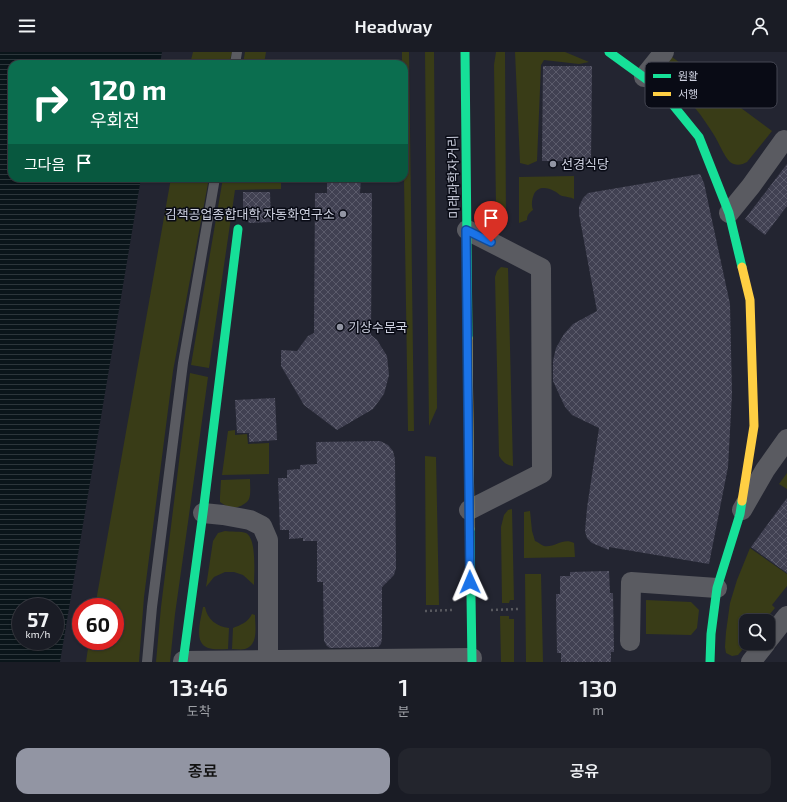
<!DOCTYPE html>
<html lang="ko">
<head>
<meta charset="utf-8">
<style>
  :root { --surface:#1a1c25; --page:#23252d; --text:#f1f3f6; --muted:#9fa1a7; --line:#383a42; --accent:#9295a3 }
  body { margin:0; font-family:"Exo 2","Noto Sans KR",sans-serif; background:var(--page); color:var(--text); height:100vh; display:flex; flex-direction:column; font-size:15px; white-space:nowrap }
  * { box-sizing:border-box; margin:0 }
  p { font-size:13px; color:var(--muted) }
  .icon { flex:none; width:22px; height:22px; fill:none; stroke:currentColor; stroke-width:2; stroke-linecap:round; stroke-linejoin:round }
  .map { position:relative; height:610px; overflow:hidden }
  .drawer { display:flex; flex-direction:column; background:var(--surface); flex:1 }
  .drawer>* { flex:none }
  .hud { position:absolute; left:8px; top:8px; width:400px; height:122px; border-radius:12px; box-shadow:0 1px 3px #0004,0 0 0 1px var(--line); background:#0b6e4f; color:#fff; overflow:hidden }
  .buttons { position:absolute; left:739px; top:562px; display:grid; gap:8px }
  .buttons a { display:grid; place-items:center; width:36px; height:36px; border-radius:8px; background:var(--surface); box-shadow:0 1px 3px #0004,0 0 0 1px var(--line); font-size:20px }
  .speed { position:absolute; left:12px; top:546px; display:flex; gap:8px; font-size:20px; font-weight:700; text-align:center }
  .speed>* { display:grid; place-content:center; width:52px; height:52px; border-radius:50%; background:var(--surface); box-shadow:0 1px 3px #0004,0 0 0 1px var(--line); line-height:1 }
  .speed small { font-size:10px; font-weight:400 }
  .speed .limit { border:6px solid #d22; background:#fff; color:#111 }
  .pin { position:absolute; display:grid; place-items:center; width:34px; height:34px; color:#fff; margin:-41px -17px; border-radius:50% 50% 50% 0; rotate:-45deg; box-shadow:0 0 4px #0007 }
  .pin .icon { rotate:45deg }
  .me { position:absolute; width:44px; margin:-22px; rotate:359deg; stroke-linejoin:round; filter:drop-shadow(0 0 3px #0008) }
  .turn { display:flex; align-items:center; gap:14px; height:84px; padding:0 16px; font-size:18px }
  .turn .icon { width:52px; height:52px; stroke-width:2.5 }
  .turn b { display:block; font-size:28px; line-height:34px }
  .then { display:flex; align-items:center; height:38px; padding:0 16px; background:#0003; gap:8px; font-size:15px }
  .eta { display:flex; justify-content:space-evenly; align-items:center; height:68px; text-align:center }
  .eta b { font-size:24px; font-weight:600; line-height:28px }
  .button { display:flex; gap:8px; margin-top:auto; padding:8px 16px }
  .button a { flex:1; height:46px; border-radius:12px; background:var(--accent); color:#111; font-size:16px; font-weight:600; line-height:46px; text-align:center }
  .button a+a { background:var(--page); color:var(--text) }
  header { display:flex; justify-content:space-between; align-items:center; height:52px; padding:0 16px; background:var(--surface); font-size:18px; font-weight:600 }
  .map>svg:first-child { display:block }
  .green { fill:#393c17 }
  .water { fill:url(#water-rules); fill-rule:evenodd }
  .building { fill:url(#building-cross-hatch) }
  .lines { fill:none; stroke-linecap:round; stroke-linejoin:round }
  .path { stroke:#58595f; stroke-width:2.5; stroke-dasharray:2 3; stroke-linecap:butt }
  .lane { stroke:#5a5b61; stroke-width:10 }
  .street { stroke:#5a5b61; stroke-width:20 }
  .fast { stroke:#16e098; stroke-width:9 }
  .slow { stroke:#ffcf43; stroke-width:9 }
  .route-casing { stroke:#114b97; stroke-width:10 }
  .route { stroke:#1a73e8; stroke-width:7 }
  .poi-dot { fill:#9295a3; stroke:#090b15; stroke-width:1.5 }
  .labels { text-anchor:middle; stroke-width:3; stroke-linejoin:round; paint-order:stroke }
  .poi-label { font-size:13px; fill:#ced1e0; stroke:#090b15; text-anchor:start }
  .street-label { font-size:13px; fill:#ced1e0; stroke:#090b15 }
  .key { fill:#090b15; stroke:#444652; stroke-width:1 }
  .key-label { font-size:11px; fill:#ced1e0 }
</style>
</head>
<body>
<header><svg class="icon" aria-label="menu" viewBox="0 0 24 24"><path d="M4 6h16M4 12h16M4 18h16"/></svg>Headway<svg class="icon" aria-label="person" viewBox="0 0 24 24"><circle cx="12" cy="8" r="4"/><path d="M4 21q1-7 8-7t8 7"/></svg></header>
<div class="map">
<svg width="787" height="610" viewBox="0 0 787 610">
  <defs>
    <pattern id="water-rules" width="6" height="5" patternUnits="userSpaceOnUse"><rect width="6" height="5" fill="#0a151a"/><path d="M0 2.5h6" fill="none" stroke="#2c363b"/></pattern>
    <pattern id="building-cross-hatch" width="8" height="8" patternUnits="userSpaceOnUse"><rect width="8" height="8" fill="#414152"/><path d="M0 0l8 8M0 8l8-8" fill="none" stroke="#5b5b6b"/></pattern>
  </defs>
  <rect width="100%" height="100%" fill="#232531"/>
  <!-- green -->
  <path class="green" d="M193,0H232L229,12H190Z
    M245,0H266L264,12H243Z
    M402,0H409L414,379H408L404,126V12H402Z
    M425,0H434L437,356L429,374Z
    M496,0H505L506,172L499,165L496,155L494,13Z
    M515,0H565L589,10L579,12L544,8L541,13L537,109L528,113L520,111Z
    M672,5L772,79L747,110C742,113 735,114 730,110C724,104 719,91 714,83C708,74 702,64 695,56C688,47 673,32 669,22C666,15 668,10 672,5Z
    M574,124V147C570,145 567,145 562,144C559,143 557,140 554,139C547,135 538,134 534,142C532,147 531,153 533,158C529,161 527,163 527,168L519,171V125Z
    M171,126H209L173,319L144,545L139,610H86L89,589H115V555H95Z
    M223,126H279L281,130V137L235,138L209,316L191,313Z
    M501,215L508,216L513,414C506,413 503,410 499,404L495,225L497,219Z
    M190,321L208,325L190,456L175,562L170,610H156L161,555Z
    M235,378V383L247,382L248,392L269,391V422L222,423L228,379Z
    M425,404L436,405L439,553H426Z
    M787,421V437L779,432Z
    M250,427C250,433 251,442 249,447C248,449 246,451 244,452C235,458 228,456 220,450V445L221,428Z
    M512,457L514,548H510L509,551H502L501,475L504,463L508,458Z
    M530,459L532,479L535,489C538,490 541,493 544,494C555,496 563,485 574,491L575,505L524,506V460Z
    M225,479C230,480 242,479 246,481C257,487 254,521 254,533L243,523L234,520H225L214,525L206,535L213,489L218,481Z
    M750,496L787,522V534L772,553L775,556L764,569H746V591H748L738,603L732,604L726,601L725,595L726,580L730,551L737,528Z
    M525,522H541L543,610H526Z
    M646,548L691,550L699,558L697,576L691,583L646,582Z
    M203,555H205C207,567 217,575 229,576L228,597C222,597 214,598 208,596C193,591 201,567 203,555Z
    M252,562L255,563C255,574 259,593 245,597C241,598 236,597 232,597L233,576C241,573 248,570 252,562Z
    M500,564H509V567H514V610H501Z"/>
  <!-- water -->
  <path class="water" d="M0,0H162L160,12H12V126H141L60,610H0ZM21,555H55V589H21Z"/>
  <!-- building -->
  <path class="building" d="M543,14H592L591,109H542Z
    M787,112V154L765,183L745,167Z
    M700,122L704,131L730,252L732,342L728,415L709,512L609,495V498L592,491L587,486L585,479L587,456L599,376L572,363L565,355L553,329V309L556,296L564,282L573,272L597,259L579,162V155L583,146L588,141Z
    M327,126H361L360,141H372L371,283L377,288L387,304L389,323L384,342L373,357L337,378L304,353L281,314V298L297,299L308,284L314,281L315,141H327Z
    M243,140H270L271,170L249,171L246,167L243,166Z
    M275,346L277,388L249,390V381H237L235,348Z
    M380,389L388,393L393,399L395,407L396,516L394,523L382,535V586L381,592L378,595L330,596L327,594L324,589L323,530H317V489H303V486L289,487V478H280L278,426H287V418L300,417V413L317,412L316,390Z
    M787,446V521L751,495Z
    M609,519L610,541H613L614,600H611V610H561V601H557L556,542H560V524H570V520Z"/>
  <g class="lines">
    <!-- path -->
    <path class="path" d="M491,558L519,557
      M425,559L452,558"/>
    <!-- lane -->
    <path class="lane" d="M235,12L237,0
      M147,610L152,555L183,311L215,126"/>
    <!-- street -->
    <path class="street" d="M644,25L664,0
      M729,161L751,134L784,88
      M467,178L541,216L542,421L469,458
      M742,458L765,418L787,387
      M203,461L223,463L250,468L262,474L268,488V608
      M768,588L787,564
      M630,589L631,530L717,536
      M183,609L472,606
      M751,610L766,591"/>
    <!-- fast -->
    <path class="fast" d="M465,0L468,286
      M609,0L660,37L699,85L729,161L742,215
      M470,477L472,610
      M183,610L203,461L238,177
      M710,610L711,582L717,536L740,462L742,449"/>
    <!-- slow -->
    <path class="slow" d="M742,215L750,248L754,374L742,449
      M468,286L470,477"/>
  </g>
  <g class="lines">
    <defs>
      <path id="route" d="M470,530L466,178L491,190"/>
    </defs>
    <!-- route casing -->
    <use href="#route" class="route-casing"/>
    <!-- route -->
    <use href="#route" class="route"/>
  </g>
  <!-- markers -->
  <g class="poi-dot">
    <circle cx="553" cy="112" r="4"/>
    <circle cx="343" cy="162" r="4"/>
    <circle cx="340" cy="275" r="4"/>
  </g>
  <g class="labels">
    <!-- poi labels -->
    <g class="poi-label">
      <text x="561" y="117">선경식당</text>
      <text x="335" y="167" text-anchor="end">김책공업종합대학 자동화연구소</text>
      <text x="348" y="280">기상수문국</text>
    </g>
    <!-- street labels -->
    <g class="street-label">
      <text transform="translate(453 125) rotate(-91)" y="5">미래과학자거리</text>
    </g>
  </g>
  <!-- legend -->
  <rect x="645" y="10" width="132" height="46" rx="6" class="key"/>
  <rect x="653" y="22" width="18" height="4" fill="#16e098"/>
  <rect x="653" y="40" width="18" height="4" fill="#ffcf43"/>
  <g class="key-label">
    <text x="678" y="28">원활</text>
    <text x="678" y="46">서행</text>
  </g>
</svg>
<div class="buttons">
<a><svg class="icon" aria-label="search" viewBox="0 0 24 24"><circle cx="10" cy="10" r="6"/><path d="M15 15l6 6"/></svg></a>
</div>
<div class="speed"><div>57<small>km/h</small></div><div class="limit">60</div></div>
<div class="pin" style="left:491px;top:190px;background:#d93025"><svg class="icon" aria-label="arrive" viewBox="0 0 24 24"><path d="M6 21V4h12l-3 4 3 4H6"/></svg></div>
<svg class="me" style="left:470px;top:530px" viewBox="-20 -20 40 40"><path d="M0-17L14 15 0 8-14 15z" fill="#1a73e8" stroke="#fff" stroke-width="4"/></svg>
<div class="hud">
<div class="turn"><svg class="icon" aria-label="right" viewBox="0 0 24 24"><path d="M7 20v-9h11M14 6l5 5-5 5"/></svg><div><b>120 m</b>우회전</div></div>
<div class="then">그다음<svg class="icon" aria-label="arrive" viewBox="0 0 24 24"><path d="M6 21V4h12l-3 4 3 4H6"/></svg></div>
</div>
</div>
<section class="drawer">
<div class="eta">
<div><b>13:46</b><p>도착</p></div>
<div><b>1</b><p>분</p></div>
<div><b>130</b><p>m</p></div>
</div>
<div class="button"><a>종료</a><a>공유</a></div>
</section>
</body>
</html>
